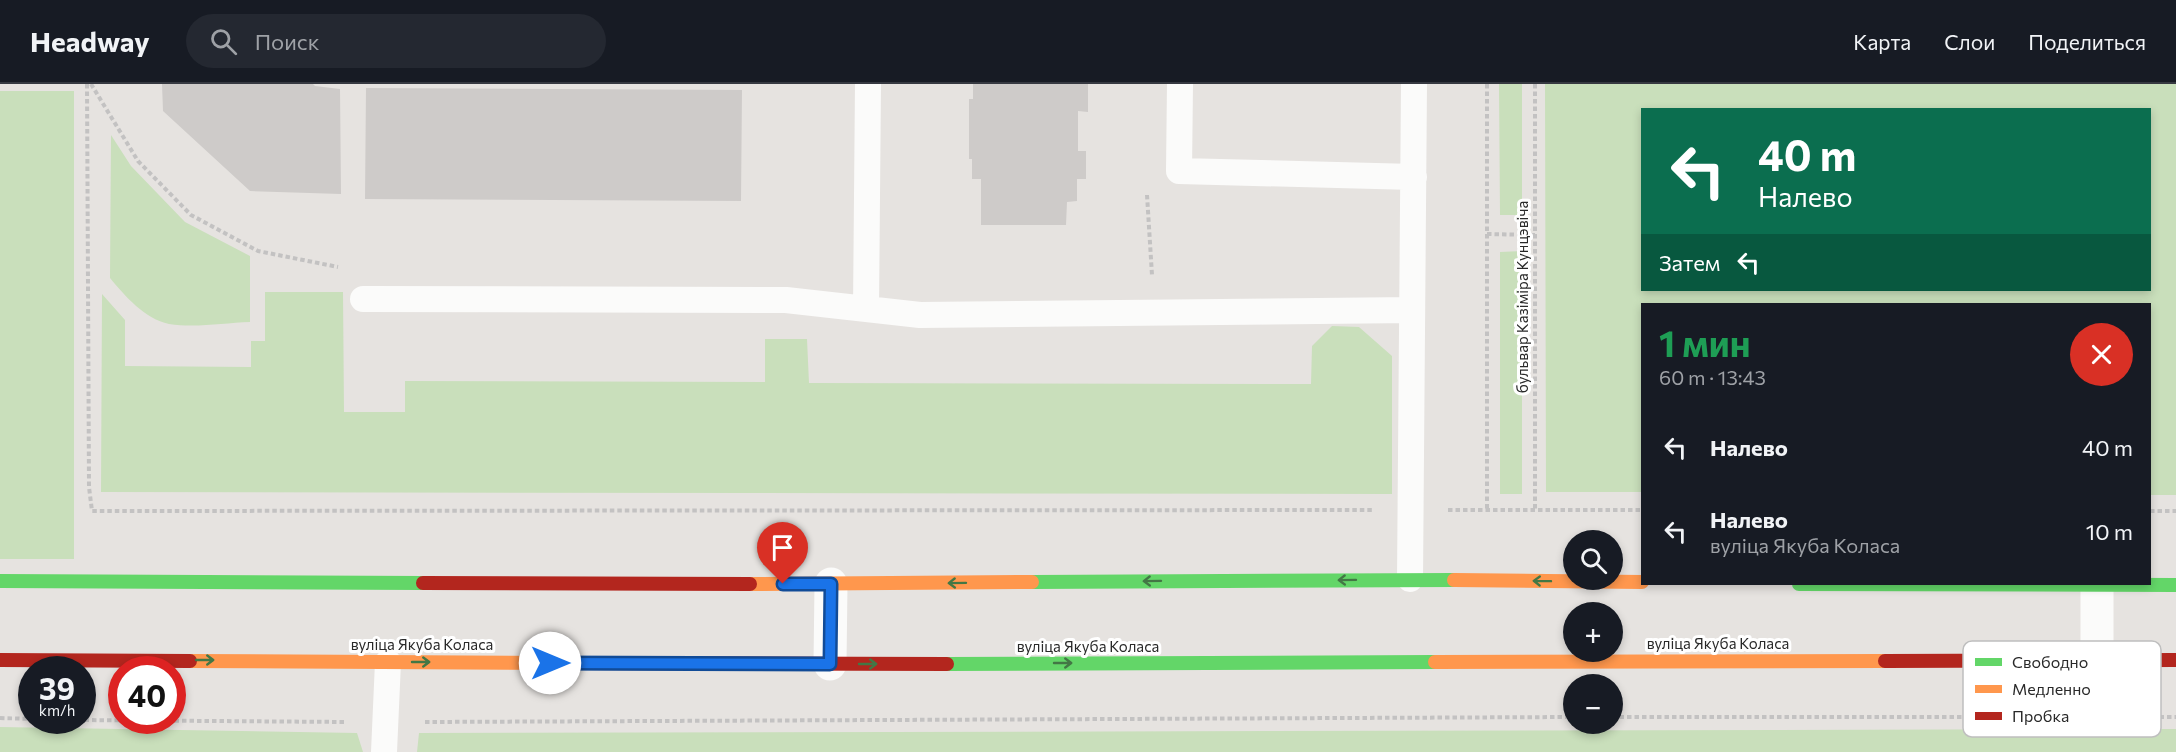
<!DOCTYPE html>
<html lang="ru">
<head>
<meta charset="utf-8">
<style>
  :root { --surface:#171b24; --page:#242831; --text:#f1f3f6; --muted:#9ea1a6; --line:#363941 }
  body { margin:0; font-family:Commissioner,sans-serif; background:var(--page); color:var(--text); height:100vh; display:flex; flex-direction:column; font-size:22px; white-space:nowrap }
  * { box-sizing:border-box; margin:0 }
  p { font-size:20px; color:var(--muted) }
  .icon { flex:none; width:33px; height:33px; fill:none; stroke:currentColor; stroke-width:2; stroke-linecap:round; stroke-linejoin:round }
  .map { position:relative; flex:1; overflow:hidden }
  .sheet { position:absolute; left:1641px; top:219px; width:510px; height:282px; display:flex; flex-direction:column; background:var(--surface); border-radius:0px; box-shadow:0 3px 9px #0003 }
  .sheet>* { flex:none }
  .top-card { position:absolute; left:1641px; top:24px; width:510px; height:183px; border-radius:0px; box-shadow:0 3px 9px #0003; background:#0b6e4f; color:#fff; overflow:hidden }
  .tools { position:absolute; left:1563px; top:446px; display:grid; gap:12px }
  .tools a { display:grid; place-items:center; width:60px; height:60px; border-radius:50%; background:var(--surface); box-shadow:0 3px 9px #0003; font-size:30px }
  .speed { position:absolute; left:18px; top:572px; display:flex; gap:12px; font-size:30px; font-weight:700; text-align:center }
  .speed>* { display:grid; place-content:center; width:78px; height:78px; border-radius:50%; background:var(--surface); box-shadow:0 3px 9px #0003; line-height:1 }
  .speed small { font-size:15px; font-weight:400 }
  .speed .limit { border:9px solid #d22; background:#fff; color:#111 }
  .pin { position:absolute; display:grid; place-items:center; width:51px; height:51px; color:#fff; margin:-62px -26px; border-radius:50% 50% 50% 0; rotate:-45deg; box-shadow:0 0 6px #0007 }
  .pin .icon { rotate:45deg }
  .me { position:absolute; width:66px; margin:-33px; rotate:90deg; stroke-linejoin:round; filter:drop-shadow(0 0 4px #0008) }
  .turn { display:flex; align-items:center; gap:21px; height:126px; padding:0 18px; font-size:27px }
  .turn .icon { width:78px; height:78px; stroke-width:2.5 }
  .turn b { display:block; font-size:42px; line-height:51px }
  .then { display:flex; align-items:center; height:57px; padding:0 18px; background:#0003; gap:12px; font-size:22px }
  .round { display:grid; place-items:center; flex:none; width:63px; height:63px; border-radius:32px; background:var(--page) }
  .headline { display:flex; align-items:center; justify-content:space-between; height:102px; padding:0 18px }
  h1 { font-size:36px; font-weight:700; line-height:45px; color:#1e9e55 }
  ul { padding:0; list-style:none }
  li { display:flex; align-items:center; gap:18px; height:84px; padding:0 18px }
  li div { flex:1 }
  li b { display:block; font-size:22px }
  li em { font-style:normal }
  header { display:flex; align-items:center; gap:36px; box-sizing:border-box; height:84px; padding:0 30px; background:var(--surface); border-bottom:2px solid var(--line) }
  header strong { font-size:28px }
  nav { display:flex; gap:33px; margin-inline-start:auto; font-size:21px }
  .search { width:420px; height:54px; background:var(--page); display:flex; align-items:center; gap:15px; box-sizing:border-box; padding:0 21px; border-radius:33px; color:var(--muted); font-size:22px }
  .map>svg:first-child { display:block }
  .green { fill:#c9dfbb; fill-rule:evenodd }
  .building { fill:#cecbc9 }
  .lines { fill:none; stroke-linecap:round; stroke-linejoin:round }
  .path { stroke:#c3c2c2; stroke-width:4; stroke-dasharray:4.5 3; stroke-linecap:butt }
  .lane { stroke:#fbfbfa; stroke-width:26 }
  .street { stroke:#fbfbfa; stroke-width:33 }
  .fast { stroke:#63d668; stroke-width:14 }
  .slow { stroke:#ff974d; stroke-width:14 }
  .jam { stroke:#b3261e; stroke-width:14 }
  .oneway { stroke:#437745 }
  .route-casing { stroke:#114b97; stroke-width:15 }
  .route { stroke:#1a73e8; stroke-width:10 }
  .labels { text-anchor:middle; stroke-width:6; stroke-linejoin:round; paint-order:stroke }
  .street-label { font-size:15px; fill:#292929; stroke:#fff }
  .key { fill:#fff; stroke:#bfbfbf; stroke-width:1.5 }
  .key-label { font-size:16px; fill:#292929 }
</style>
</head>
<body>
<header>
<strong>Headway</strong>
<div class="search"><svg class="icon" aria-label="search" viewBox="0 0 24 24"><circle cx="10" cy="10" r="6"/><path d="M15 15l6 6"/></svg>Поиск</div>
<nav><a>Карта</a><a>Слои</a><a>Поделиться</a></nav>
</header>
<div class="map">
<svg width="2176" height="668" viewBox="0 0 2176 668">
  <rect width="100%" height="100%" fill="#e6e3e0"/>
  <!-- green -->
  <path class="green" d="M1499,0H1522V131H1500Z
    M1545,0H2176V411H2150V220H1642V408H1546ZM1642,26H2150V206H1642Z
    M0,7H74V475H0Z
    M111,51L131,82L185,138L250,172V238C224,239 195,244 169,240C145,235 125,212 110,194Z
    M1522,167V410H1500V168Z
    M265,208H343L344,328H405V297L765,298V255H807L809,299L1311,300L1312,262L1332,242L1359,243L1392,272V410L101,408L102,210L125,236V282L251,283V257H265Z
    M0,643L357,649L363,668H0Z
    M2176,645V668H417L419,649Z"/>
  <!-- building -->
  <path class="building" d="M162,0H313L315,2L340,5L341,110L250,107L163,27Z
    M973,0H1088V28L1078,27V67H1086V95H1077V117L1067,118L1066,141H981V95H972V75H969V15H973Z
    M366,4L742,6L741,117L365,115Z"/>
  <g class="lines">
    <!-- path -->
    <path class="path" d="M87,0L89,403L92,427L1372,426
      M91,0L138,77L191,131L258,167L338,183
      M1487,0V425
      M1535,0V426
      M1147,111L1152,191
      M1487,150L1535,151
      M1448,426H1642
      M2150,427H2176
      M1612,633H2176
      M0,634L32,635
      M77,636L346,638
      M425,638L1574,633"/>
    <!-- lane -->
    <path class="lane" d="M1180,0L1179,87L1414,93
      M363,215L786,216L920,231L1412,226
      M866,225L868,0
      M1410,495L1414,0
      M384,668L388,578"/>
    <!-- street -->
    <path class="street" d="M2097,576V501
      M830,580L831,500"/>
    <!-- fast -->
    <path class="fast" d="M0,497L423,499
      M1032,498L1454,496
      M1799,500L2176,501
      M947,580L1435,578"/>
    <!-- slow -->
    <path class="slow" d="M1454,496L1642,498
      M750,500L1032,498
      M190,577L575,579
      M1435,578L1885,577"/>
    <!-- jam -->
    <path class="jam" d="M423,499L750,500
      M0,576L190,577
      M1885,577L2176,576
      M575,579L947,580"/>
  </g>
  <!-- one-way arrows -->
  <defs><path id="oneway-shaft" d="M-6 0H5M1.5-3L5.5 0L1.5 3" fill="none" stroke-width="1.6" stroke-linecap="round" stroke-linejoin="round" transform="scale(1.5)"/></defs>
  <g class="oneway">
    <use href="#oneway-shaft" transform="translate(1347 496) rotate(179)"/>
    <use href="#oneway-shaft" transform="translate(1152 497) rotate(179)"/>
    <use href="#oneway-shaft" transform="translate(1542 497) rotate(-179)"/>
    <use href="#oneway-shaft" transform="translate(957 499) rotate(179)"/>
    <use href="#oneway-shaft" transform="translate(205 576)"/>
    <use href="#oneway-shaft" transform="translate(421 578)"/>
    <use href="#oneway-shaft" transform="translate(1063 579)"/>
    <use href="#oneway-shaft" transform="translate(868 580)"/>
  </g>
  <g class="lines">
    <defs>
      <path id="route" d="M550,579L830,580L831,500H783"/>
    </defs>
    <!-- route casing -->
    <use href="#route" class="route-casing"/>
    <!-- route -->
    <use href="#route" class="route"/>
  </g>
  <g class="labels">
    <!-- street labels -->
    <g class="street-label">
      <text transform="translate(1523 213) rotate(-90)" y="5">бульвар Казіміра Кунцэвіча</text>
      <text x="1718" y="565">вуліца Якуба Коласа</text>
      <text x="422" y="566">вуліца Якуба Коласа</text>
      <text x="1088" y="568">вуліца Якуба Коласа</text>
    </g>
  </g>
  <!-- legend -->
  <rect x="1963" y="557" width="198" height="96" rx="9" class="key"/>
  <rect x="1975" y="574" width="27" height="8" fill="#63d668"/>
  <rect x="1975" y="601" width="27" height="8" fill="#ff974d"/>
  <rect x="1975" y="628" width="27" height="8" fill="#b3261e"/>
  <g class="key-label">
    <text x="2012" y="584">Свободно</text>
    <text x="2012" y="611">Медленно</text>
    <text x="2012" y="638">Пробка</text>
  </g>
</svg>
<div class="tools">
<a><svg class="icon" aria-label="search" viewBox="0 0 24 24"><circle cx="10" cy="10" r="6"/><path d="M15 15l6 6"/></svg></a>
<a>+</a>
<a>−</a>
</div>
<div class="speed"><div>39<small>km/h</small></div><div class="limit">40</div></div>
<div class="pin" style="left:783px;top:500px;background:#d93025"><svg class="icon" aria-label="arrive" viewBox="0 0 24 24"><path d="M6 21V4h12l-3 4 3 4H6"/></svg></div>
<svg class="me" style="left:550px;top:579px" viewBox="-20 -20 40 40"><circle r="19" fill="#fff"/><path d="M0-13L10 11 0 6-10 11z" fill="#1a73e8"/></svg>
<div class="top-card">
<div class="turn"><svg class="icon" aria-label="left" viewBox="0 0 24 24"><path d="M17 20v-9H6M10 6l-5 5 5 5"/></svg><div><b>40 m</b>Налево</div></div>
<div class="then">Затем<svg class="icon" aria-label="left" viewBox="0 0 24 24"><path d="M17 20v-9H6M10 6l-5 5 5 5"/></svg></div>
</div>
<section class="sheet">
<div class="headline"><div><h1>1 мин</h1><p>60 m · 13:43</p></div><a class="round" style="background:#d93025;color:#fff"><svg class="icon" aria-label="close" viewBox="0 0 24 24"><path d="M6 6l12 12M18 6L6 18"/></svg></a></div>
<ul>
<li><svg class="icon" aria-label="left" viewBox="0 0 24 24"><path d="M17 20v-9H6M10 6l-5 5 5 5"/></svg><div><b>Налево</b></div><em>40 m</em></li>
<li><svg class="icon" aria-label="left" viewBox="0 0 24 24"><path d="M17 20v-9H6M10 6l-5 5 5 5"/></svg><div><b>Налево</b><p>вуліца Якуба Коласа</p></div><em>10 m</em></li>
</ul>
</section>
</div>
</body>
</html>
